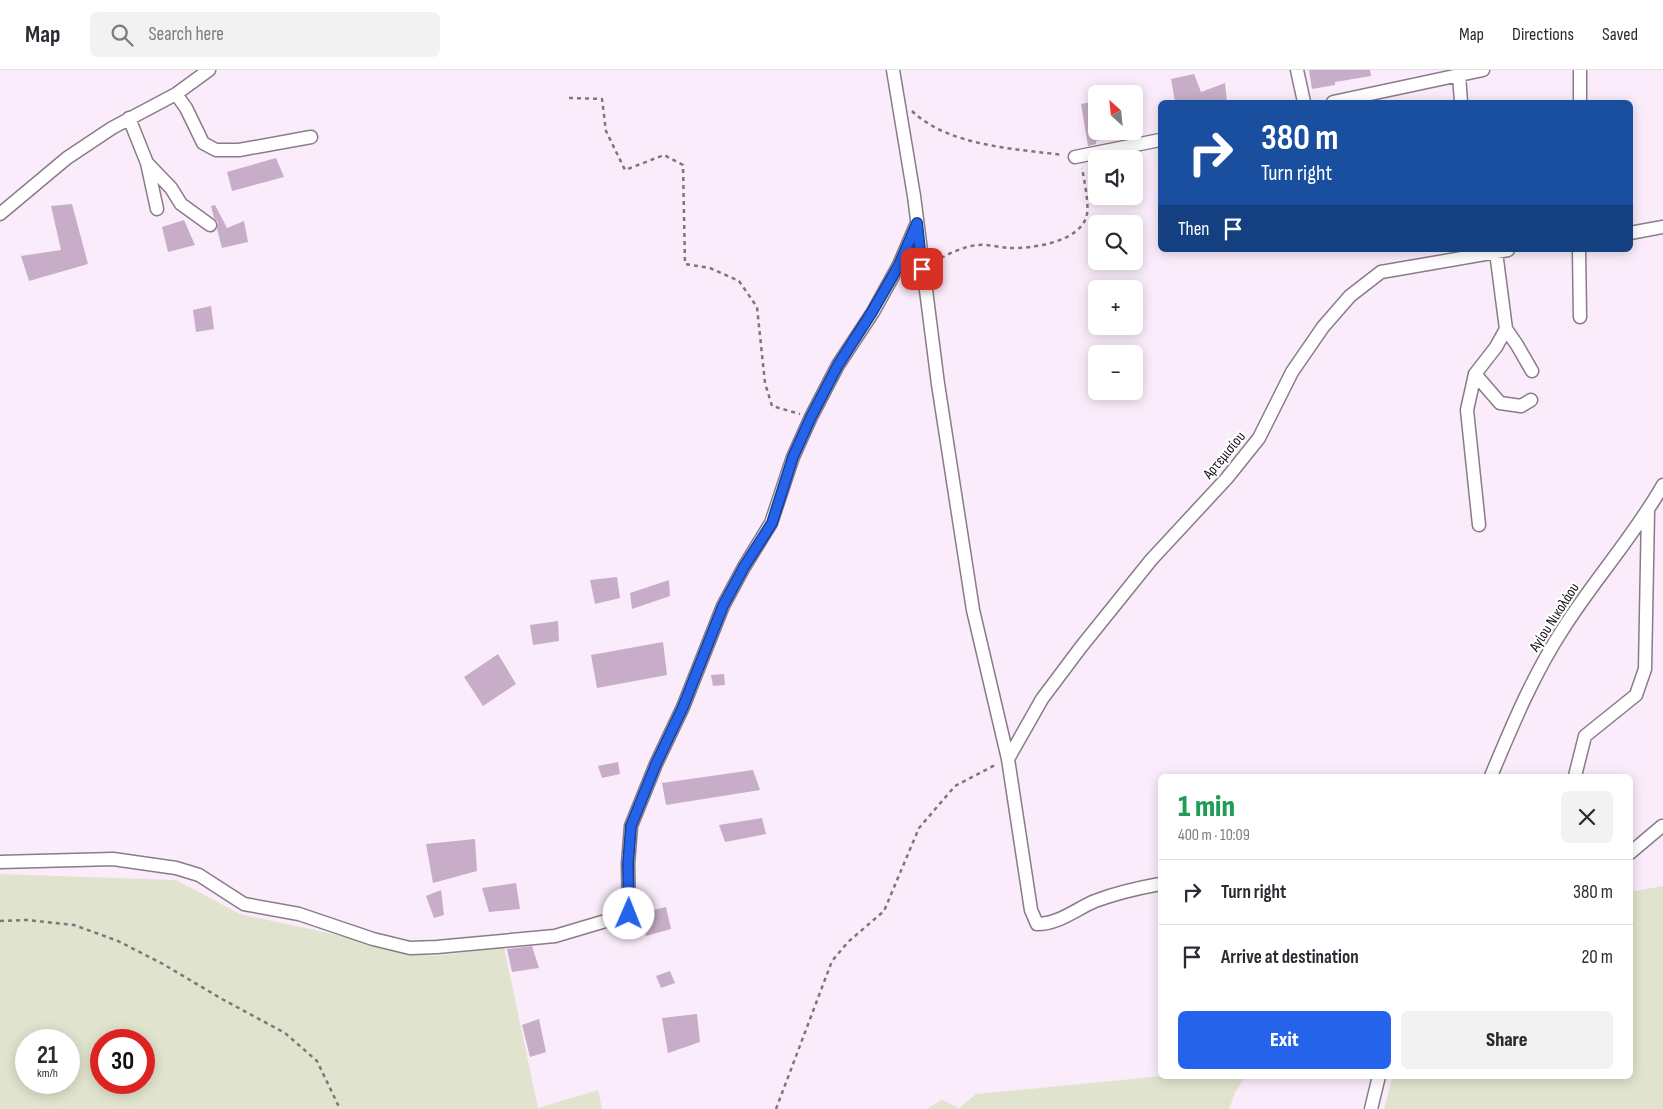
<!DOCTYPE html>
<html lang="en">
<head>
<meta charset="utf-8">
<style>
  :root { --surface:#fff; --page:#f2f2f3; --text:#2b2b33; --muted:#7c7c81; --line:#e1e1e2; --accent:#2563eb }
  body { margin:0; font-family:"Sofia Sans Condensed",sans-serif; background:var(--page); color:var(--text); height:100vh; display:flex; flex-direction:column; font-size:19px; white-space:nowrap }
  * { box-sizing:border-box; margin:0 }
  p { font-size:16px; color:var(--muted) }
  .icon { flex:none; width:28px; height:28px; fill:none; stroke:currentColor; stroke-width:2; stroke-linecap:round; stroke-linejoin:round }
  .map { position:relative; flex:1; overflow:hidden }
  .details { position:absolute; left:1158px; top:704px; width:475px; height:305px; display:flex; flex-direction:column; background:var(--surface); border-radius:8px; box-shadow:0 2px 12px #0003 }
  .details>* { flex:none }
  .hud { position:absolute; left:1158px; top:30px; width:475px; height:152px; border-radius:8px; box-shadow:0 2px 12px #0003; background:#1a4fa0; color:#fff; overflow:hidden }
  .needle { width:32px; rotate:333deg }
  .buttons { position:absolute; left:1088px; top:15px; display:grid; gap:10px }
  .buttons a { display:grid; place-items:center; width:55px; height:55px; border-radius:8px; background:var(--surface); box-shadow:0 2px 12px #0003; font-size:25px }
  .speed { position:absolute; left:15px; top:959px; display:flex; gap:10px; font-size:25px; font-weight:700; text-align:center }
  .speed>* { display:grid; place-content:center; width:65px; height:65px; border-radius:50%; background:var(--surface); box-shadow:0 2px 12px #0003; line-height:1 }
  .speed small { font-size:12px; font-weight:400 }
  .speed .limit { border:8px solid #d22; background:#fff; color:#111 }
  .pin { position:absolute; display:grid; place-items:center; width:42px; height:42px; color:#fff; margin:-21px; border-radius:10px; box-shadow:0 2px 8px #0006 }
  .me { position:absolute; width:55px; margin:-28px; rotate:1deg; stroke-linejoin:round; filter:drop-shadow(0 0 4px #0008) }
  .turn { display:flex; align-items:center; gap:18px; height:105px; padding:0 20px; font-size:22px }
  .turn .icon { width:65px; height:65px; stroke-width:2.5 }
  .turn b { display:block; font-size:35px; line-height:42px }
  .then { display:flex; align-items:center; height:48px; padding:0 20px; background:#0003; gap:10px; font-size:19px }
  .round { display:grid; place-items:center; flex:none; width:52px; height:52px; border-radius:8px; background:var(--page) }
  .overview { display:flex; align-items:center; justify-content:space-between; height:85px; padding:0 20px }
  h1 { font-size:30px; font-weight:800; line-height:38px; color:#1e9e55 }
  .cta { display:flex; gap:10px; margin-top:auto; padding:10px 20px }
  .cta a { flex:1; height:58px; border-radius:8px; background:var(--accent); color:#fff; font-size:20px; font-weight:800; line-height:58px; text-align:center }
  .cta a+a { background:var(--page); color:var(--text) }
  ul { padding:0; list-style:none }
  li { display:flex; align-items:center; gap:15px; height:65px; padding:0 20px; border-top:1px solid var(--line) }
  li div { flex:1 }
  li b { display:block; font-size:19px }
  li em { font-style:normal }
  header { display:flex; align-items:center; gap:30px; box-sizing:border-box; height:70px; padding:0 25px; background:var(--surface); border-bottom:1px solid var(--line) }
  header strong { font-size:24px }
  nav { display:flex; gap:28px; margin-inline-start:auto; font-size:18px }
  .search { width:350px; height:45px; background:var(--page); display:flex; align-items:center; gap:12px; box-sizing:border-box; padding:0 18px; border-radius:8px; color:var(--muted); font-size:19px }
  .map>svg:first-child { display:block }
  .green { fill:#e0e4ce; fill-rule:evenodd }
  .building { fill:#c7adc7 }
  .lines { fill:none; stroke-linecap:round; stroke-linejoin:round }
  .street-casing { stroke:#887c88; stroke-width:15 }
  .path { stroke:#7e757e; stroke-width:2.5; stroke-dasharray:4 4; stroke-linecap:butt }
  .street { stroke:#fff; stroke-width:12 }
  .route-casing { stroke:#184099; stroke-width:12 }
  .route { stroke:#2563eb; stroke-width:9 }
  .labels { text-anchor:middle; stroke-width:4.5; stroke-linejoin:round; paint-order:stroke }
  .street-label { font-size:15px; fill:#151015; stroke:#fff }
</style>
</head>
<body>
<header>
<strong>Map</strong>
<div class="search"><svg class="icon" aria-label="search" viewBox="0 0 24 24"><circle cx="10" cy="10" r="6"/><path d="M15 15l6 6"/></svg>Search here</div>
<nav><a>Map</a><a>Directions</a><a>Saved</a></nav>
</header>
<div class="map">
<svg width="1663" height="1039" viewBox="0 0 1663 1039">
  <rect width="100%" height="100%" fill="#faecfa"/>
  <!-- green -->
  <path class="green" d="M0,804L176,810L240,844L435,886L504,877L538,1038L598,1020L602,1039H0ZM26,970H69V1012H26ZM101,970H144V1012H101Z
    M1663,816V1039H1384L1393,1006H1630V822Z
    M1163,1006H1245L1235,1023L1229,1039H926L942,1030L959,1038L976,1024Z"/>
  <!-- building -->
  <path class="building" d="M1309,0H1370L1371,6L1335,12V15L1312,19Z
    M1194,4L1201,22L1225,13L1227,32H1175L1171,9Z
    M1096,31V61H1120L1121,65L1096,71V74L1088,76L1081,34Z
    M276,88L284,107L232,121L227,102Z
    M72,134L88,194L29,211L21,186L61,180L51,136Z
    M215,135L227,158L244,151L248,172L222,178L217,159L218,152L214,148L211,136Z
    M184,150L195,175L168,182L162,157Z
    M211,236L214,259L196,262L193,240Z
    M617,507L620,528L595,534L590,510Z
    M669,510L670,526L632,539L630,523Z
    M558,551L559,571L533,575L530,555Z
    M663,572L667,605L597,618L591,585Z
    M498,584L516,614L483,636L464,607Z
    M724,604L725,615L713,616L711,605Z
    M618,692L620,704L602,708L598,696Z
    M753,700L760,720L666,735L662,713Z
    M762,748L766,764L725,772L719,755Z
    M475,769L477,801L433,813L426,774Z
    M516,813L520,839L489,842L482,818Z
    M441,820L444,845L434,848L426,826Z
    M666,837L671,859L646,866L641,843Z
    M532,876L539,898L512,902L507,879Z
    M670,901L675,913L661,918L656,906Z
    M697,944L700,972L668,983L662,948Z
    M539,949L546,982L530,987L522,955Z"/>
  <g class="lines">
    <defs>
      <path id="street" d="M893,0L914,126L938,314L973,540L1008,689L1031,840L1037,854C1059,854 1076,839 1095,831C1116,823 1138,818 1160,814
        M1297,0L1304,32
        M1459,5L1461,32
        M176,24L186,38L203,73L216,80H239L311,67
        M1333,32L1483,0
        M1580,32V0
        M129,48L147,93L157,139
        M1075,87L1160,70
        M147,93L171,118L181,134L210,155
        M0,144L67,88L112,58L176,24L209,0
        M1630,163L1663,157
        M1579,180L1580,247
        M1506,259L1517,275L1532,301
        M1475,304L1500,333L1521,336L1531,330
        M1479,455L1467,340L1475,304L1496,277L1506,259L1496,182
        M1008,689L1042,629L1081,577L1151,490L1227,408L1259,368L1292,302L1323,257L1350,226L1381,202L1508,180
        M1491,706C1512,656 1533,605 1563,559C1594,510 1634,466 1663,415
        M1575,706L1585,666L1636,625L1645,599L1648,441
        M1630,783L1662,756
        M0,792L113,789L176,798L199,805L244,834L299,844L373,869L410,878L437,877L555,866L629,844L628,794L631,756L656,694L683,637L723,536L744,497L771,453L793,387L811,347L838,295L873,242L899,195L917,153
        M1371,1039L1379,1006"/>
    </defs>
    <!-- street casing -->
    <use href="#street" class="street-casing"/>
    <!-- path -->
    <path class="path" d="M569,28L602,29L606,61L625,100L664,85L683,95L685,194L710,198L739,211L757,237L765,313L772,336L800,344
      M912,41C948,76 1016,79 1063,85
      M934,192C948,184 962,177 977,175C987,174 998,177 1008,178C1032,179 1082,172 1087,144C1089,133 1084,109 1082,98
      M0,851L27,850L74,855L118,871L163,894L222,929L285,963L317,991L340,1039
      M776,1039L832,891L848,872L884,841L919,758L955,716L997,694"/>
    <!-- street -->
    <use href="#street" class="street"/>
  </g>
  <g class="lines">
    <defs>
      <path id="route" d="M629,844L628,794L631,756L656,694L683,637L723,536L744,497L772,453L793,387L811,347L838,295L872,242L899,195L917,153L922,199"/>
    </defs>
    <!-- route casing -->
    <use href="#route" class="route-casing"/>
    <!-- route -->
    <use href="#route" class="route"/>
  </g>
  <g class="labels">
    <!-- street labels -->
    <g class="street-label">
      <text transform="translate(1224 385) rotate(-50)" y="5">Αρτεμισίου</text>
      <text transform="translate(1554 547) rotate(-57)" y="5">Αγίου Νικολάου</text>
    </g>
  </g>
</svg>
<div class="buttons">
<a><svg class="needle" viewBox="-14 -14 28 28"><path d="M0-13l5 13h-10z" fill="#e53935"/><path d="M0 13l5-13h-10z" fill="#7c7c81"/></svg></a>
<a><svg class="icon" aria-label="sound" viewBox="0 0 24 24"><path d="M4 9h4l5-4v14l-5-4H4zM17 9q2 3 0 6"/></svg></a>
<a><svg class="icon" aria-label="search" viewBox="0 0 24 24"><circle cx="10" cy="10" r="6"/><path d="M15 15l6 6"/></svg></a>
<a>+</a>
<a>−</a>
</div>
<div class="speed"><div>21<small>km/h</small></div><div class="limit">30</div></div>
<div class="pin" style="left:922px;top:199px;background:#d93025"><svg class="icon" aria-label="arrive" viewBox="0 0 24 24"><path d="M6 21V4h12l-3 4 3 4H6"/></svg></div>
<svg class="me" style="left:629px;top:844px" viewBox="-20 -20 40 40"><circle r="19" fill="#fff"/><path d="M0-13L10 11 0 6-10 11z" fill="#2563eb"/></svg>
<div class="hud">
<div class="turn"><svg class="icon" aria-label="right" viewBox="0 0 24 24"><path d="M7 20v-9h11M14 6l5 5-5 5"/></svg><div><b>380 m</b>Turn right</div></div>
<div class="then">Then<svg class="icon" aria-label="arrive" viewBox="0 0 24 24"><path d="M6 21V4h12l-3 4 3 4H6"/></svg></div>
</div>
<section class="details">
<div class="overview"><div><h1>1 min</h1><p>400 m · 10:09</p></div><a class="round"><svg class="icon" aria-label="close" viewBox="0 0 24 24"><path d="M6 6l12 12M18 6L6 18"/></svg></a></div>
<ul>
<li><svg class="icon" aria-label="right" viewBox="0 0 24 24"><path d="M7 20v-9h11M14 6l5 5-5 5"/></svg><div><b>Turn right</b></div><em>380 m</em></li>
<li><svg class="icon" aria-label="arrive" viewBox="0 0 24 24"><path d="M6 21V4h12l-3 4 3 4H6"/></svg><div><b>Arrive at destination</b></div><em>20 m</em></li>
</ul>
<div class="cta"><a>Exit</a><a>Share</a></div>
</section>
</div>
</body>
</html>
